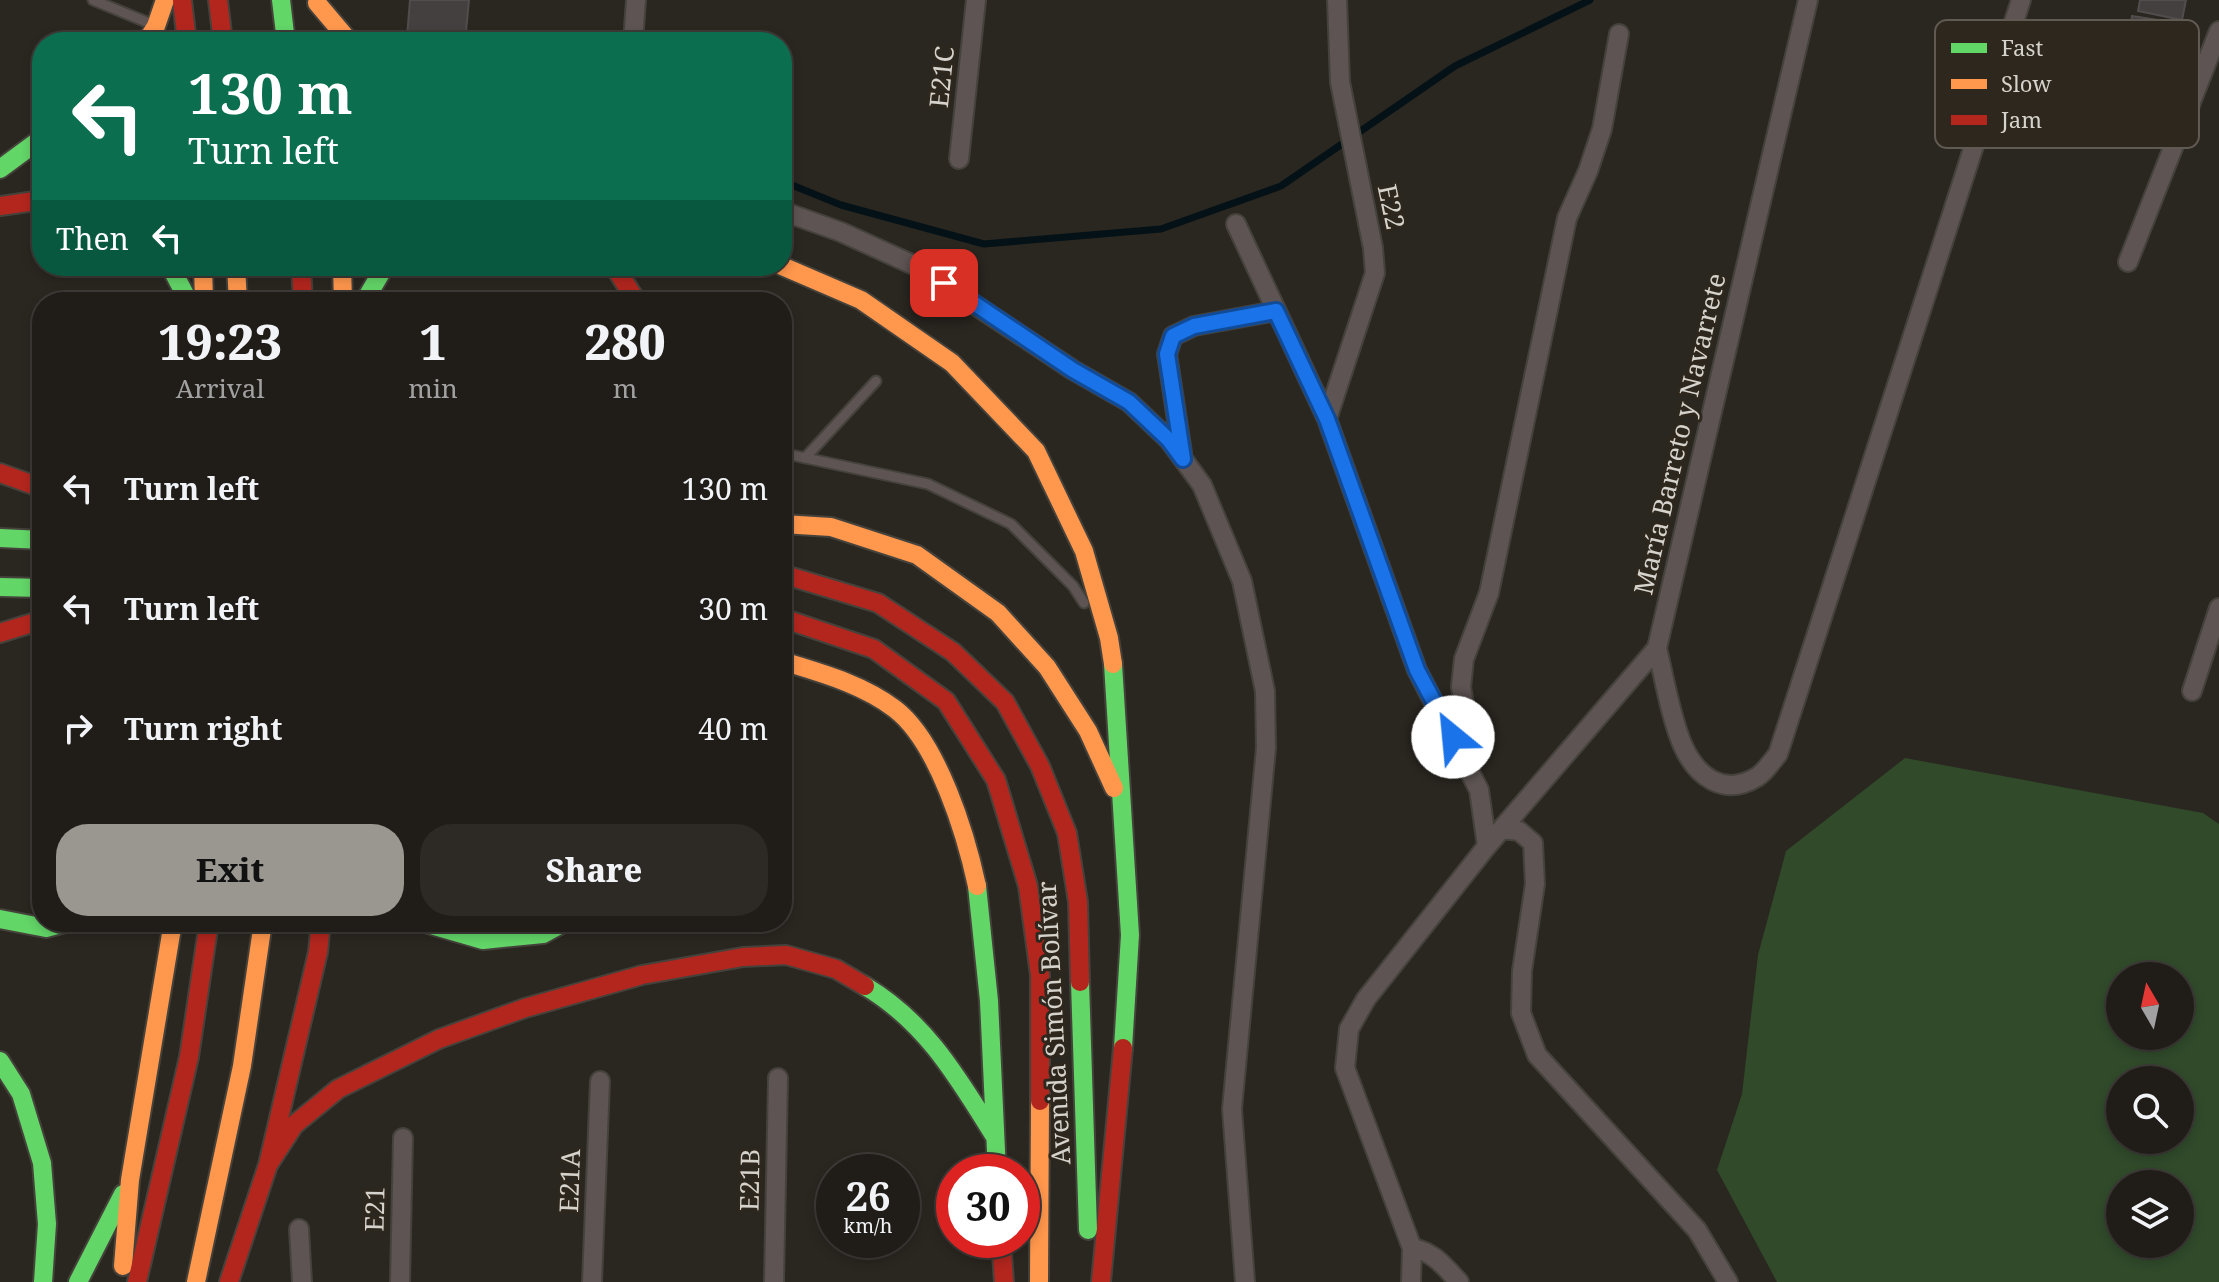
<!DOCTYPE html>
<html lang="en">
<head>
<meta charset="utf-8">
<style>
  :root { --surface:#201c18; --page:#2d2925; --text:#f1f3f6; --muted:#a2a1a2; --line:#3d3a37; --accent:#9a9690 }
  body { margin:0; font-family:"Noto Serif",serif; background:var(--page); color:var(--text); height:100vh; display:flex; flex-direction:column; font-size:30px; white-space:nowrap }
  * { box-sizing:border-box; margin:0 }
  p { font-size:26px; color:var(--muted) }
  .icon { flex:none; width:44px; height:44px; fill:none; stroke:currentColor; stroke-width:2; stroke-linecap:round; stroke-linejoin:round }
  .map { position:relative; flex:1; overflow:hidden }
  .sheet { position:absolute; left:32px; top:292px; width:760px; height:640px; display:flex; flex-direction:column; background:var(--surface); border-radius:32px; box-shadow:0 4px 12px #0003,0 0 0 2px var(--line) }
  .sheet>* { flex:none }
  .guide { position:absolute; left:32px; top:32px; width:760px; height:244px; border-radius:32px; box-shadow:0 4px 12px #0003,0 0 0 2px var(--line); background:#0b6e4f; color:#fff; overflow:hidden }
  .needle { width:52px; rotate:351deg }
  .fabs { position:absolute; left:2106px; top:962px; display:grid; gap:16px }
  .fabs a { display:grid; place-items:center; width:88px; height:88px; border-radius:50%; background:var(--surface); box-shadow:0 4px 12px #0003,0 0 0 2px var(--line); font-size:40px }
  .speed { position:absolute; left:816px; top:1154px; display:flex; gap:16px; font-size:40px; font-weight:700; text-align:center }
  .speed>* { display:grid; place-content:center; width:104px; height:104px; border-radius:50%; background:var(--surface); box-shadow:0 4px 12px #0003,0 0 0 2px var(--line); line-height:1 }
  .speed small { font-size:20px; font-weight:400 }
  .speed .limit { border:12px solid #d22; background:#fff; color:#111 }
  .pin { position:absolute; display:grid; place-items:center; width:68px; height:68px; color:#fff; margin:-34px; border-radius:16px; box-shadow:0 4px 12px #0006 }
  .me { position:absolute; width:88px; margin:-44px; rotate:332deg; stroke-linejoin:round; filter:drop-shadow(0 0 6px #0008) }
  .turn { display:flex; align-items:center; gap:28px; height:168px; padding:0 24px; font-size:36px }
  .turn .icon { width:104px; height:104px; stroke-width:2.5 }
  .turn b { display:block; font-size:56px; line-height:68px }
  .then { display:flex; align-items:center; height:76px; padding:0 24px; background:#0003; gap:16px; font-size:30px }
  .eta { display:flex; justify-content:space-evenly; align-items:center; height:136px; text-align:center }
  .eta b { font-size:48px; font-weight:800; line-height:56px }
  .action { display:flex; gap:16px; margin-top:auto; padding:16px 24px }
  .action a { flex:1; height:92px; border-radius:32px; background:var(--accent); color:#111; font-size:32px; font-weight:800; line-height:92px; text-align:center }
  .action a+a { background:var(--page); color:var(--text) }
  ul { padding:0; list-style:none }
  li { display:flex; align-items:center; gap:24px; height:120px; padding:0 24px }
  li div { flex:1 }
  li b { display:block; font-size:30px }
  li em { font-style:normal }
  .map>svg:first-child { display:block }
  .green { fill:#304a2a; fill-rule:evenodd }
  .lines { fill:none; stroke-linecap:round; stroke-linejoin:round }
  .stream { stroke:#041217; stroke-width:7 }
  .building { fill:#43403f; stroke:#504d4c; stroke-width:2 }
  .lane-casing { stroke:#45423c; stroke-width:13 }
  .street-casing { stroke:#45423c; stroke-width:22 }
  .fast-casing { stroke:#45423c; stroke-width:22 }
  .slow-casing { stroke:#45423c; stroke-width:22 }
  .jam-casing { stroke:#45423c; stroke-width:22 }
  .lane { stroke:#5d5453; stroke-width:9 }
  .street { stroke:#5d5453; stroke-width:18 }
  .fast { stroke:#63d668; stroke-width:18 }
  .slow { stroke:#ff974d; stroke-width:18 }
  .jam { stroke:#b3261e; stroke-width:18 }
  .route-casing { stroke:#114b97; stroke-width:20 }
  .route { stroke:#1a73e8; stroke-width:14 }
  .labels { text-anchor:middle; stroke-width:6; stroke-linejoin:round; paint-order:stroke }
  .street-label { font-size:26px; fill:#d6d2cc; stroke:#2d271d }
  .key { fill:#2d271d; stroke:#605a52; stroke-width:2 }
  .key-label { font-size:22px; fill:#d6d2cc }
</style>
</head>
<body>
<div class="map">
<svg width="2219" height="1282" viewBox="0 0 2219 1282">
  <rect width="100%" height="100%" fill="#2a2620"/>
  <!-- green -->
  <path class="green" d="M1905,758L2203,813L2219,824V1282H1777L1717,1170L1742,1094L1758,955L1786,851ZM2120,976H2180V1036H2120ZM2120,1080H2180V1140H2120ZM2120,1184H2180V1244H2120Z"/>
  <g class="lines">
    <!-- stream -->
    <path class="stream" d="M782,181L841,205L984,244L1161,229L1281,186L1455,66L1590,0"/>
  </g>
  <!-- building -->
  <path class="building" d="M410,0H469L465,42L407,37Z
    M2140,0H2186L2182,20L2138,11Z
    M2132,16L2178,23L2175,44L2129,38Z"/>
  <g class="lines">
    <defs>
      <path id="lane" d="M93,0L149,23
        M782,453L928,484L1011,524L1073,586L1084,603
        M805,458L876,381"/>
      <path id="street" d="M633,42L636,0
        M959,159L976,0
        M782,211L841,232L918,267L1073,370L1129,402L1169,440L1202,485L1242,581L1265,691L1266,748L1232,1109L1245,1282
        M1236,224L1327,419L1417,670L1479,790L1487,846
        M2128,262L2219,31
        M1327,419L1375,273L1373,248L1340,82L1337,0
        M1182,453L1167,354L1173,336L1194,326L1276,311
        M1657,648C1664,677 1671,719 1683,746C1697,777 1724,797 1757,777C1765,772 1772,761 1778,754L2021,0
        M2192,691L2219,608
        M1465,760L1469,732L1461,687L1464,659L1489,593L1567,218L1588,171L1602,129L1619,34
        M1502,829L1519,831L1533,843L1535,884L1522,971L1521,1013L1537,1055L1697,1230L1728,1282
        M299,1229L302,1282
        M1412,1248C1434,1252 1444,1266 1459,1282
        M400,1282L403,1138
        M592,1282L600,1081
        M774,1282L778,1078
        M1411,1282L1412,1248L1345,1068L1349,1029L1366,999L1487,846L1657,648L1808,0"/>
      <path id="fast" d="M281,0L286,42
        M0,169L42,138
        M170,266L189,302
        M364,302L385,266
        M0,538L42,540
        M0,587L42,588
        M1113,664L1130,935L1123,1048
        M977,886L989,1001L997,1172
        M0,919L46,928L69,922
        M421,922L483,940L543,934L565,922
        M1080,982L1088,1230
        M865,986C927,1023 958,1078 995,1137
        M0,1061L21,1094L42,1163L47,1224L43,1282
        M78,1282L123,1194"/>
      <path id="slow" d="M317,3L350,42
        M146,42L156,26L165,0
        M203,266L204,302
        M236,266L238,302
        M342,266L343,302
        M782,266L861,300L952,363L1036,451L1084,551L1109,638L1113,664
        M782,524L831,527L917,555L998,613L1047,667L1088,731L1114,788
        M782,661C821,673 862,684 895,709C938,742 966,835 977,886
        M123,1266L130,1180L173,922
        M196,1282L242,1066L263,922
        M1039,1282L1040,1101"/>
      <path id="jam" d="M182,0L187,42
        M218,0L223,42
        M0,206L42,200
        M301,266L303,302
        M614,266L637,302
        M0,473L42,488
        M782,574L878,603L953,652L1005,702L1040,766L1067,833L1078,902L1080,982
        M782,618L874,649L946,701L996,780L1028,886L1040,975V1101
        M0,633L42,620
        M268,1165L294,1125L338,1089L439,1039L525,1008L642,975L743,957L786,955L836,969L865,986
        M1001,1240L1004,1282
        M137,1282L189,1057L209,922
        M229,1282L268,1165L318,952L321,922
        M1101,1282L1123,1048"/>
    </defs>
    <!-- lane casing -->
    <use href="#lane" class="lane-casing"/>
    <!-- street casing -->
    <use href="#street" class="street-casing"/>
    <!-- fast casing -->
    <use href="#fast" class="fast-casing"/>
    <!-- slow casing -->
    <use href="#slow" class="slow-casing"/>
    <!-- jam casing -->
    <use href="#jam" class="jam-casing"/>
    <!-- lane -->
    <use href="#lane" class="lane"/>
    <!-- street -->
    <use href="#street" class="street"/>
    <!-- fast -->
    <use href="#fast" class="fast"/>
    <!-- slow -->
    <use href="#slow" class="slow"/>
    <!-- jam -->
    <use href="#jam" class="jam"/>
  </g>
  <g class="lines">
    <defs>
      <path id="route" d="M944,283L1073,370L1129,402L1169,440L1183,459L1167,354L1173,336L1194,326L1276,311L1327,419L1417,670L1453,737"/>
    </defs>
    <!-- route casing -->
    <use href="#route" class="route-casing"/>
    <!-- route -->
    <use href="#route" class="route"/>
  </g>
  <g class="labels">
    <!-- street labels -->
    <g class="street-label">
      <text transform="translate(942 77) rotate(-84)" y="9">E21C</text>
      <text transform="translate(1391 207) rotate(78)" y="9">E22</text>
      <text transform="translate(1680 434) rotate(-77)" y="9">María Barreto y Navarrete</text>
      <text transform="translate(1054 1023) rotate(-93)" y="9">Avenida Simón Bolívar</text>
      <text transform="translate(750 1180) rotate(-89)" y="9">E21B</text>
      <text transform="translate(570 1181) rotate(-88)" y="9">E21A</text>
      <text transform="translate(375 1209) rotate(-89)" y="9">E21</text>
    </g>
  </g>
  <!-- legend -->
  <rect x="1935" y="20" width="264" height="128" rx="12" class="key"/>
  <rect x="1951" y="43" width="36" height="10" fill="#63d668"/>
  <rect x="1951" y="79" width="36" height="10" fill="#ff974d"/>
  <rect x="1951" y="115" width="36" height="10" fill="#b3261e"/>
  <g class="key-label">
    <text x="2001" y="56">Fast</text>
    <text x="2001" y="92">Slow</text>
    <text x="2001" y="128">Jam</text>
  </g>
</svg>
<div class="fabs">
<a><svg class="needle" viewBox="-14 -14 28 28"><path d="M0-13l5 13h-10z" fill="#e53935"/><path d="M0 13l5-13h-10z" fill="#a2a1a2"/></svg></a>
<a><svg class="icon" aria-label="search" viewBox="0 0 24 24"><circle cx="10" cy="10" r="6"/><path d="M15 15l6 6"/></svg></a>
<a><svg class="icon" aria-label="layers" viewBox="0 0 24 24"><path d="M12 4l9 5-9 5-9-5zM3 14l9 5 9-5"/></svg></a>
</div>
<div class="speed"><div>26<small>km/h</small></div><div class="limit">30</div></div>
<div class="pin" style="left:944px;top:283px;background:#d93025"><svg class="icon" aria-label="arrive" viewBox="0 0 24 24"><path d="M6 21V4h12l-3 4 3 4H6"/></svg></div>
<svg class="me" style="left:1453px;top:737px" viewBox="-20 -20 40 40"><circle r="19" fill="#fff"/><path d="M0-13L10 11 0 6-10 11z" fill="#1a73e8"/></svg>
<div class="guide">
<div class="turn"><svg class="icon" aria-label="left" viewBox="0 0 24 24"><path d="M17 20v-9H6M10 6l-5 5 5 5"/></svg><div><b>130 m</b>Turn left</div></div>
<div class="then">Then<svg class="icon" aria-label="left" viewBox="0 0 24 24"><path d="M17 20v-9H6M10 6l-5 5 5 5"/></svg></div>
</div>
<section class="sheet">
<div class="eta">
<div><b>19:23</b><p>Arrival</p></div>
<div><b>1</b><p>min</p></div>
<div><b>280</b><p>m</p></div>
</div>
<ul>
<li><svg class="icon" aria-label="left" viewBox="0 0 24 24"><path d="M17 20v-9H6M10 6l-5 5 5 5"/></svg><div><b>Turn left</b></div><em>130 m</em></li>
<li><svg class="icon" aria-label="left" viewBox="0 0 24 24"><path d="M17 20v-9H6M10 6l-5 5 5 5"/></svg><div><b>Turn left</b></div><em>30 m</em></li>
<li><svg class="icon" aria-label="right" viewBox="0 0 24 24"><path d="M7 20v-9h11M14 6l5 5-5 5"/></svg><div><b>Turn right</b></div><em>40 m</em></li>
</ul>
<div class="action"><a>Exit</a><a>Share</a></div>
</section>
</div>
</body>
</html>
